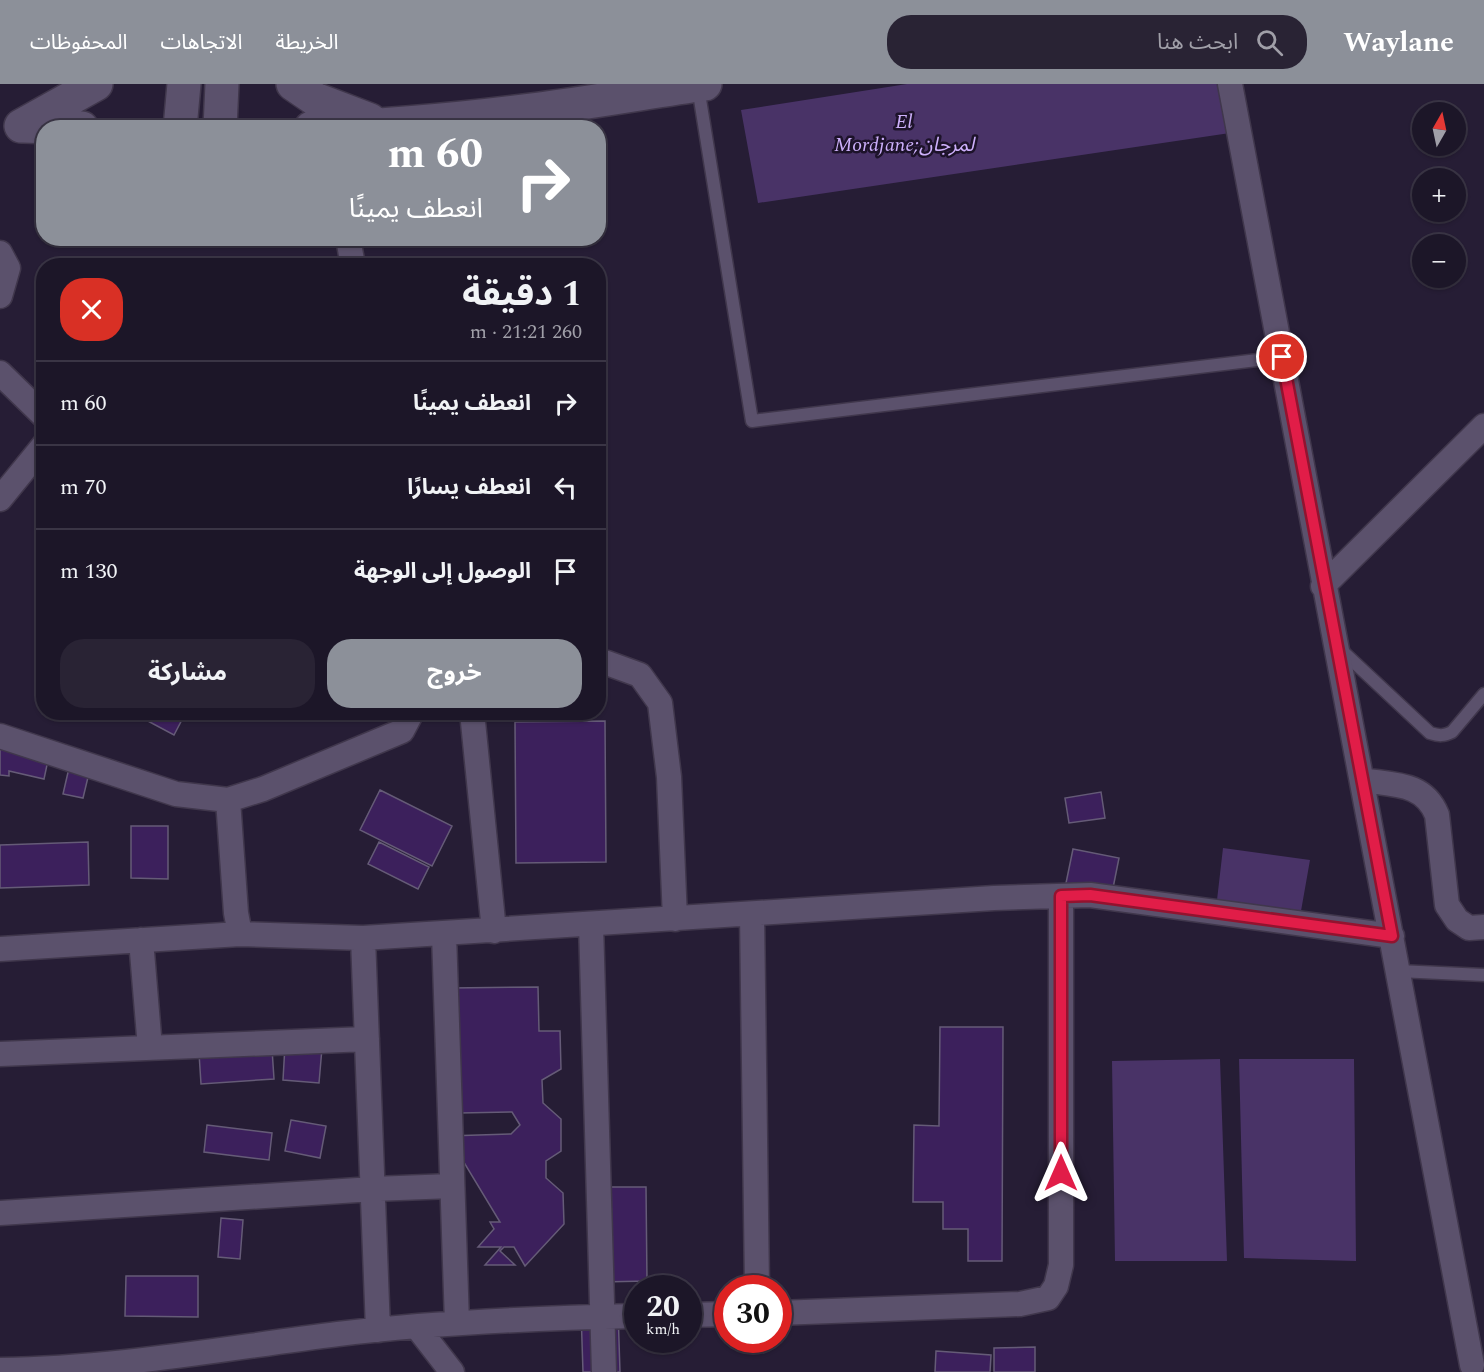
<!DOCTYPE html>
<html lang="ar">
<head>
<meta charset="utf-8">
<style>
  :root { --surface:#1c1628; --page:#292334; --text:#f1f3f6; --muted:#a09fa8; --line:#3a3545; --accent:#8c9099 }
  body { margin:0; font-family:Spectral,"Noto Sans Arabic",serif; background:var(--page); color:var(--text); direction:rtl; height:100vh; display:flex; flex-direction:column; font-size:22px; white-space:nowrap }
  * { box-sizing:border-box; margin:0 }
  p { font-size:20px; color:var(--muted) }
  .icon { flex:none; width:33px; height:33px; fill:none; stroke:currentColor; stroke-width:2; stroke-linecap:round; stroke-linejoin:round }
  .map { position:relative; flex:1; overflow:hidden; direction:ltr }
  .panel { position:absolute; left:36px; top:174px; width:570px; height:462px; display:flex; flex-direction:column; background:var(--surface); border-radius:24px; box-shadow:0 2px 4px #0004,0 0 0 2px var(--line); direction:rtl }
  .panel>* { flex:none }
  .guide { position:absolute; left:36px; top:36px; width:570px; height:126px; border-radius:24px; box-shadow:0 2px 4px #0004,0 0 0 2px var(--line); direction:rtl; background:#8c9099; color:#fff; overflow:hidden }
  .needle { width:39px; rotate:9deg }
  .controls { position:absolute; left:1412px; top:18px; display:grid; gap:12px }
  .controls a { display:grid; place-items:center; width:54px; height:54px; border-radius:50%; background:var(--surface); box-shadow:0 2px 4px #0004,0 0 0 2px var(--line); font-size:30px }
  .speed { position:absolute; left:624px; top:1191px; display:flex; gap:12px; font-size:30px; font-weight:700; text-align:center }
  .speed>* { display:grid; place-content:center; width:78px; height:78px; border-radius:50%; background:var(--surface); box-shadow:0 2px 4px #0004,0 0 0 2px var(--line); line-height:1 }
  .speed small { font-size:15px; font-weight:400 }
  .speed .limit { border:9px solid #d22; background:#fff; color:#111 }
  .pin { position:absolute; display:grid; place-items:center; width:51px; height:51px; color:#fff; margin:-26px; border:3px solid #fff; border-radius:50%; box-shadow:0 2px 6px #0007 }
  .me { position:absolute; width:66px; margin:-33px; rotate:0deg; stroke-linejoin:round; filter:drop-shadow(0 0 4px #0008) }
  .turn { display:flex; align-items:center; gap:21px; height:126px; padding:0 24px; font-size:27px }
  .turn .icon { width:78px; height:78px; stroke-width:2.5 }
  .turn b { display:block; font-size:42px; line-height:51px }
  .round { display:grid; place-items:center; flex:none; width:63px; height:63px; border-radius:24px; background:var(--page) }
  .head { display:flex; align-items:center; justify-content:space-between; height:102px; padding:0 24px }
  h1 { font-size:36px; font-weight:700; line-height:45px }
  .action { display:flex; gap:12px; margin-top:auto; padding:12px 24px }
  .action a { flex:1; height:69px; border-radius:24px; background:var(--accent); color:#fff; font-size:24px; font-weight:700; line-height:69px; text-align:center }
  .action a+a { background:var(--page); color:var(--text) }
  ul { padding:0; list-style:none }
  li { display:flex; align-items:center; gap:18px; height:84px; padding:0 24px; border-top:2px solid var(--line) }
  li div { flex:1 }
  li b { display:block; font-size:22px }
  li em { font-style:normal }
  header { display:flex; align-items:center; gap:36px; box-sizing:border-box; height:84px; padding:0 30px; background:var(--accent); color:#fff }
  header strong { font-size:28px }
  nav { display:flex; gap:33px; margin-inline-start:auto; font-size:21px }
  .search { width:420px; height:54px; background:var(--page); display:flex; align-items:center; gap:15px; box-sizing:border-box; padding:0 21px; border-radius:24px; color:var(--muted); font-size:22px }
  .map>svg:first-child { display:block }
  .green { fill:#493367 }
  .building { fill:#3c205c; stroke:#655b77; stroke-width:1.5 }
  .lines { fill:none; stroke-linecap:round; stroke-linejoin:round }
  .lane-casing { stroke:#40374c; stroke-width:15 }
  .street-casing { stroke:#40374c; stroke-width:27 }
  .secondary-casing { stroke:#40374c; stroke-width:36 }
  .lane { stroke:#5b516c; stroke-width:12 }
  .street { stroke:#5b516c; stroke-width:24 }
  .secondary { stroke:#5b516c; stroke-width:33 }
  .route-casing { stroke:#92132f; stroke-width:15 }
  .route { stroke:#e11d48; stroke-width:10 }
  .labels { text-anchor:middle; stroke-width:5; stroke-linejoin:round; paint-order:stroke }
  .park-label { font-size:20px; font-style:italic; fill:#cdb0fb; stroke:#1d132a }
</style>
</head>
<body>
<header>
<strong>Waylane</strong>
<div class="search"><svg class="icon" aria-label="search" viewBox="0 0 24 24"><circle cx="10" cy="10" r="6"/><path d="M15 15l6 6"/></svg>ابحث هنا</div>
<nav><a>الخريطة</a><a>الاتجاهات</a><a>المحفوظات</a></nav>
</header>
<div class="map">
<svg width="1484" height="1288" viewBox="0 0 1484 1288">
  <rect width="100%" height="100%" fill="#261d35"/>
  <!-- green -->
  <path class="green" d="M907,0H1223L1230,49L758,119L741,26Z
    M1223,764L1310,776L1301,827L1217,816Z
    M1220,975L1227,1177H1115L1112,977Z
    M1239,975H1354L1356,1177L1244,1174Z"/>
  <!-- building -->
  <path class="building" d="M131,628H186L174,651Z
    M605,637L606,778L516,779L515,638Z
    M0,651L51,662L44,695L9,687V692L0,691Z
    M69,684L89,689L83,714L63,710Z
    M380,706L452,742L432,782L360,746Z
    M1101,708L1105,734L1069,739L1065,714Z
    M131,742H168V795L131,794Z
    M88,758L89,801L0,804V761Z
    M379,758L429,783L418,805L368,780Z
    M1073,765L1119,774L1111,814L1065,804Z
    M538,903L539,947H560L561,985L542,996L543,1019L561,1035V1067L546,1077V1094L563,1109L564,1140L525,1182L514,1163H504L500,1167L515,1181H485L501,1163H478L494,1145L490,1138H500L448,1052L511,1050L520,1041L512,1028L460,1029L451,904Z
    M940,943H1003L1002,1177H968V1145H943V1118H913L914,1041L939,1042Z
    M285,961L322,964L319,999L283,996Z
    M272,965L274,995L201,1000L199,969Z
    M291,1036L326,1042L320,1074L285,1067Z
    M207,1041L272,1049L269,1076L204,1068Z
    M595,1103H646L647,1197L601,1198Z
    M221,1134L243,1136L240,1175L218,1173Z
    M126,1192H198V1233L125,1232Z
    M618,1226L620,1288H583L581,1227Z
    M1035,1263V1288H994V1264Z
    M936,1267L991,1271L990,1288H935Z"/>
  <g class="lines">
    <defs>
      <path id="lane" d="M698,3L752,337L1282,273
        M1340,565L1430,649C1439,652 1444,652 1452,648L1484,610
        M1398,887L1484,891"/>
      <path id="street" d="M1230,0L1472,1281
        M348,154L353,182
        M0,169L8,184L0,212
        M0,289L44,332
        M0,415L44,361
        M1323,502L1484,342
        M598,578L607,579L640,591L660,619L669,693L675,835
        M472,628L494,847
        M0,652L176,710L228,716L263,705L402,647L412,628
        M1362,696C1393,701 1424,698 1437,731L1447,821L1457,836L1469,844L1484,843
        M228,716L236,829L240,850L363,854L994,814L1090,811L1392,852
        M752,830L757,1204
        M591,840L604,1288
        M444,850L457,1239
        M363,854L378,1246
        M141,856L150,964
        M0,865L240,850
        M0,970L367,955
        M0,1129L373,1105L452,1102
        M778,1229L1020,1220L1048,1214L1056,1202L1061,1181V812
        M688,1231L728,1230
        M417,1243L452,1288
        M0,1286C113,1285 226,1264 338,1250C437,1238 538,1234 638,1232"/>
      <path id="secondary" d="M293,0L315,15L370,36
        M21,42L96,0
        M23,42L82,44
        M180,44L184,0
        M220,44L222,0
        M311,44C387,42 463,35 539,25C594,18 650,8 705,0"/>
    </defs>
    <!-- lane casing -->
    <use href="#lane" class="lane-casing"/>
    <!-- street casing -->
    <use href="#street" class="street-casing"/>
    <!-- secondary casing -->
    <use href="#secondary" class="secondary-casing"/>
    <!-- lane -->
    <use href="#lane" class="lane"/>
    <!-- street -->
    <use href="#street" class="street"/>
    <!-- secondary -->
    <use href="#secondary" class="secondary"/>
  </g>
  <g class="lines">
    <defs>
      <path id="route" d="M1061,1089V812L1090,811L1392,852C1354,659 1317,466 1282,273"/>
    </defs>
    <!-- route casing -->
    <use href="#route" class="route-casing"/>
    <!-- route -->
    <use href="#route" class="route"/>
  </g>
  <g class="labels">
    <!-- park labels -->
    <g class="park-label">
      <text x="904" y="44">El<tspan x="904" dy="23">Mordjane;لمرجان</tspan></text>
    </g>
  </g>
</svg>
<div class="controls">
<a><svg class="needle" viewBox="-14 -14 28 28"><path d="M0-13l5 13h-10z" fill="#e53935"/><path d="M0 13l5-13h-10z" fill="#a09fa8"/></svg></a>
<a>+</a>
<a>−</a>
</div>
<div class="speed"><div>20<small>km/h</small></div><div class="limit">30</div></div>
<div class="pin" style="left:1282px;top:273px;background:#d93025"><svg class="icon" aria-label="arrive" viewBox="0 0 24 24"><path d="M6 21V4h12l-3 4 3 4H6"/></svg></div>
<svg class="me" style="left:1061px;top:1089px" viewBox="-20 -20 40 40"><path d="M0-17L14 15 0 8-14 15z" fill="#e11d48" stroke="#fff" stroke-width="4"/></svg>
<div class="guide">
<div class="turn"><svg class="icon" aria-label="right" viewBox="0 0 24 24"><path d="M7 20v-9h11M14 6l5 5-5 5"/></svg><div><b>60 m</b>انعطف يمينًا</div></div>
</div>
<section class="panel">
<div class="head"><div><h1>1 دقيقة</h1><p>260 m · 21:21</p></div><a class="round" style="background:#d93025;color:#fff"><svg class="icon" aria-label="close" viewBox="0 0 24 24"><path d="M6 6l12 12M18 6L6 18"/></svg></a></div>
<ul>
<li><svg class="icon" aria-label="right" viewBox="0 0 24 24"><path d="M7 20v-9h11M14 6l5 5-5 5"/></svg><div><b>انعطف يمينًا</b></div><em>60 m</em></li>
<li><svg class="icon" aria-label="left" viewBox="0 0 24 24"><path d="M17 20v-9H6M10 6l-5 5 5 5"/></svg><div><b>انعطف يسارًا</b></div><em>70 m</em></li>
<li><svg class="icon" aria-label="arrive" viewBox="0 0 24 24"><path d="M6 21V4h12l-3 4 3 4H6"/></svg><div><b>الوصول إلى الوجهة</b></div><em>130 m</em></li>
</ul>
<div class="action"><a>خروج</a><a>مشاركة</a></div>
</section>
</div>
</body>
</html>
